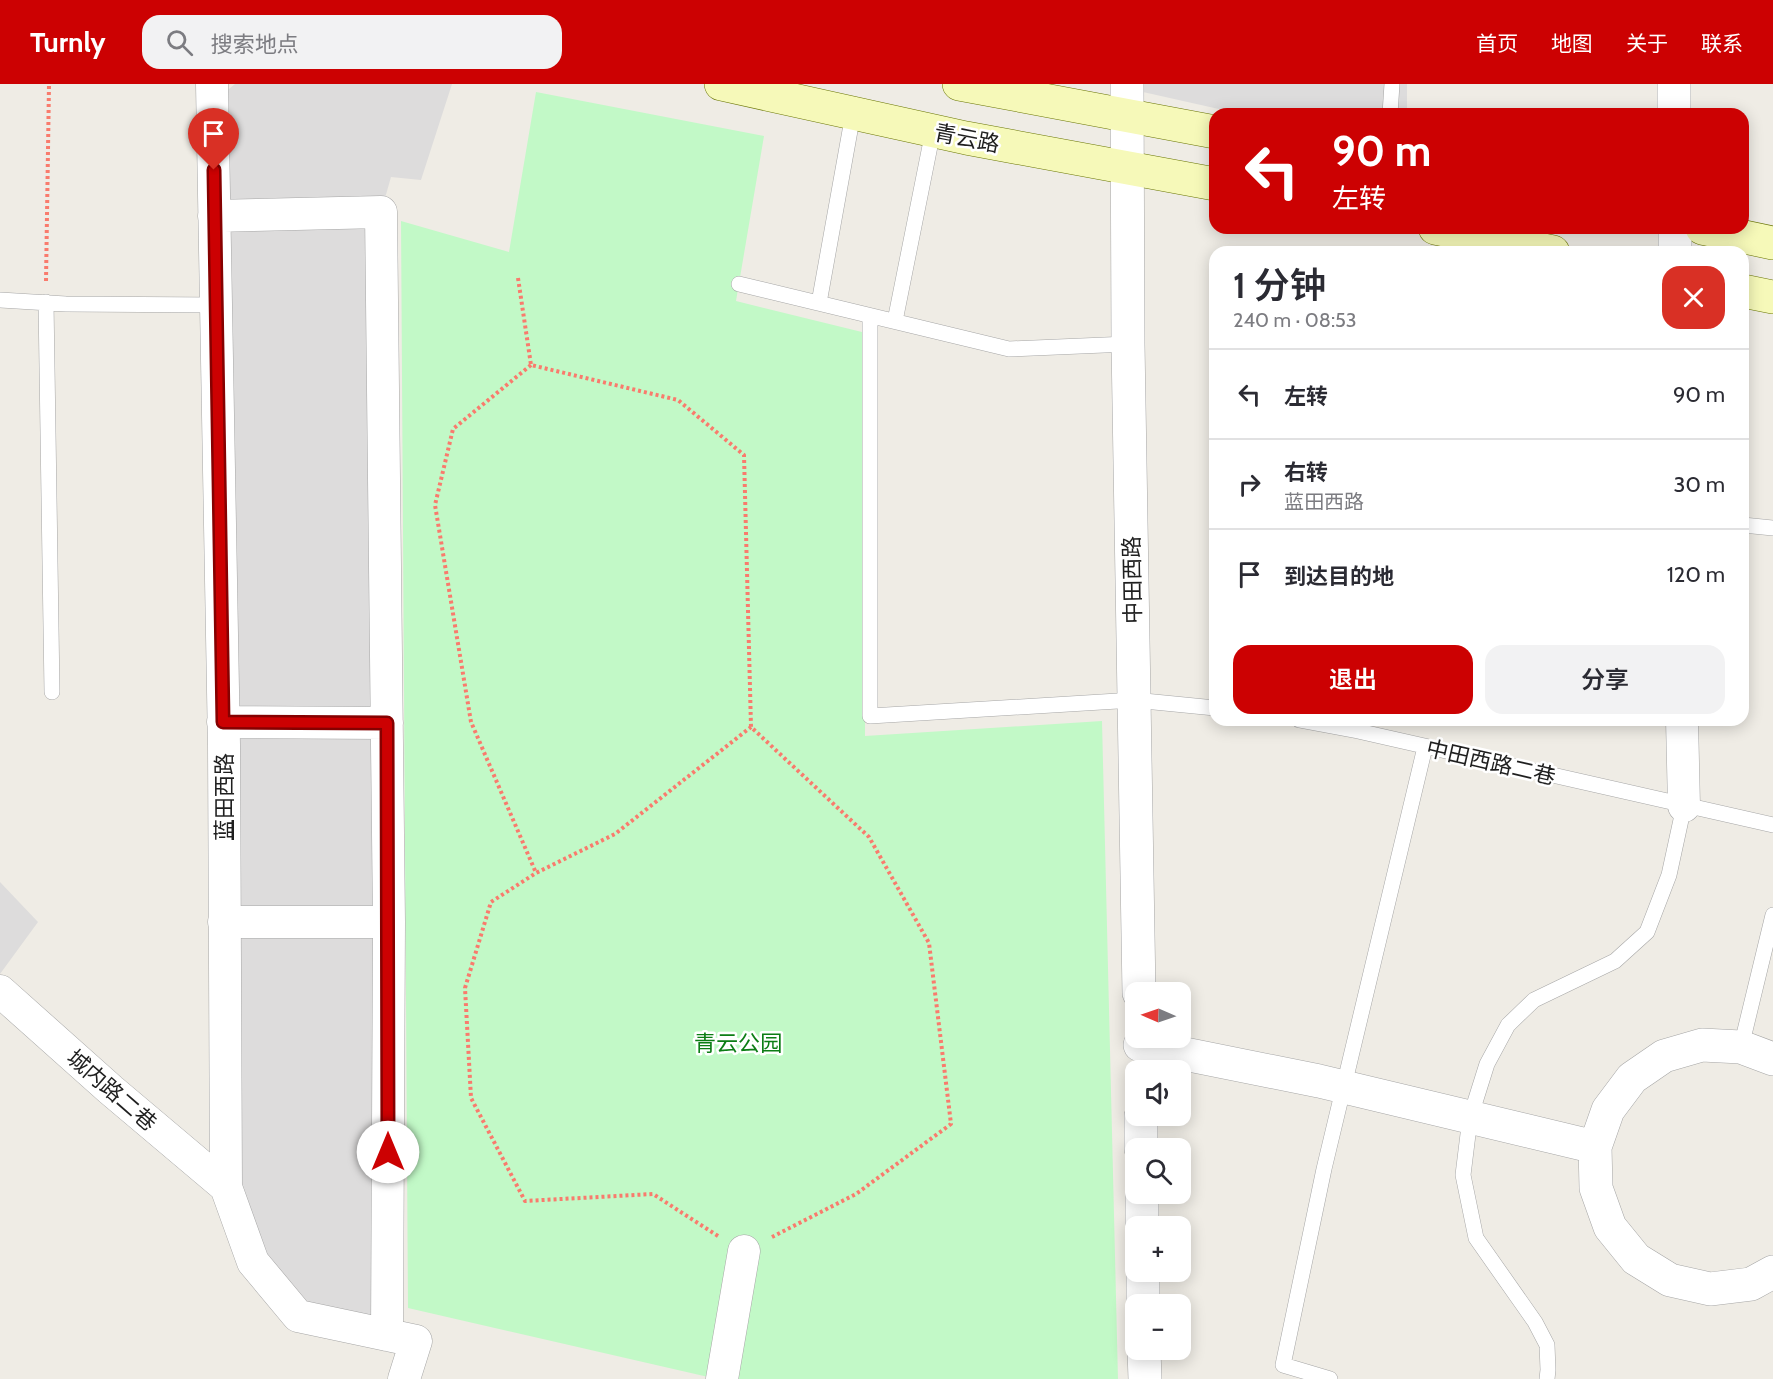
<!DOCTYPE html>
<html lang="zh">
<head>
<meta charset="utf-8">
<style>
  :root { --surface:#fff; --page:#f2f2f3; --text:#2b2b33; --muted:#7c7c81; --line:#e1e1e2; --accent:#cc0102 }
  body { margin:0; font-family:Cabin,"Noto Sans SC",sans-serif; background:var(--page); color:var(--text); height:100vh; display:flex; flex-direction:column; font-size:22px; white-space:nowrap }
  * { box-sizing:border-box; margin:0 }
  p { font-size:20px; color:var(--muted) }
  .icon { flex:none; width:33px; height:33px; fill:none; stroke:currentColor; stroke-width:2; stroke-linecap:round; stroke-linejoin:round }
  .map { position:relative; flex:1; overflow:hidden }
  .drawer { position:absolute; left:1209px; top:162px; width:540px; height:480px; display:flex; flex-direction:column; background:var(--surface); border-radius:18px; box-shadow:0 3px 15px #0003 }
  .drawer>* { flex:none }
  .top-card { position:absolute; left:1209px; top:24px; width:540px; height:126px; border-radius:18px; box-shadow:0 3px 15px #0003; background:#cc0102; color:#fff; overflow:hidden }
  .needle { width:39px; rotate:272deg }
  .tools { position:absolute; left:1125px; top:898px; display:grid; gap:12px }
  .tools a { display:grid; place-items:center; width:66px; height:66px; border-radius:12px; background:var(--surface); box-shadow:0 3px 15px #0003; font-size:30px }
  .pin { position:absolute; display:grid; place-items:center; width:51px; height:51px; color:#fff; margin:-62px -26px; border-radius:50% 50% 50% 0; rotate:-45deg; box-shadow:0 0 6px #0007 }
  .pin .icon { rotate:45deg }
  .me { position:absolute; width:66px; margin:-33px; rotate:0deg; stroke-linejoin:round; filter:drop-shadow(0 0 4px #0008) }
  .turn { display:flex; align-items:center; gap:21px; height:126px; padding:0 24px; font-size:27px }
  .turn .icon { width:78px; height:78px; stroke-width:2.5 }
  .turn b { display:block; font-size:42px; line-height:51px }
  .round { display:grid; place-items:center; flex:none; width:63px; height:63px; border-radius:18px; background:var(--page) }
  .overview { display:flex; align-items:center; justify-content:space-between; height:102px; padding:0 24px }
  h1 { font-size:36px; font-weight:600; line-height:45px }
  .cta { display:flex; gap:12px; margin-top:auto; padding:12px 24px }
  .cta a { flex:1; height:69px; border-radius:18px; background:var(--accent); color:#fff; font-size:24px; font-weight:600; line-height:69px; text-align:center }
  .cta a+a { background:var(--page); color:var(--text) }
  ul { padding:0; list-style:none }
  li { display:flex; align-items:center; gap:18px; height:90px; padding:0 24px; border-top:2px solid var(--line) }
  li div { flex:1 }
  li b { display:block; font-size:22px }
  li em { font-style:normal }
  header { display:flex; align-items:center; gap:36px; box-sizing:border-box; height:84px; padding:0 30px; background:var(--accent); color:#fff }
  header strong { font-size:28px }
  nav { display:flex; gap:33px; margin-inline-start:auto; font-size:21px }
  .search { width:420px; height:54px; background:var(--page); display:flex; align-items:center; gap:15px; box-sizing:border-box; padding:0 21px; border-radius:18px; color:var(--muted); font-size:22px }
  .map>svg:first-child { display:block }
  .residential { fill:#dddcdc }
  .park { fill:#c2f9c7 }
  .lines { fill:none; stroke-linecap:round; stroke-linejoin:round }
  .service-casing { stroke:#a6a6a6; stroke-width:16 }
  .minor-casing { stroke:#a6a6a6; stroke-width:33 }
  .tertiary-casing { stroke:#a6a6a6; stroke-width:34 }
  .secondary-casing { stroke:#6a7606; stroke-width:34 }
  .path { stroke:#f97b6d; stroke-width:4; stroke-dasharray:3 3; stroke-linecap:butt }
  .service { stroke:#fff; stroke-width:15 }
  .minor { stroke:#fff; stroke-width:32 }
  .tertiary { stroke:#fff; stroke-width:33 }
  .secondary { stroke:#f6f9b9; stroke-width:33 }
  .route-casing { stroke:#850101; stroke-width:15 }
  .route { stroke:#cc0102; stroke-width:10 }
  .labels { text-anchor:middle; stroke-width:5; stroke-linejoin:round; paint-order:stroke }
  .street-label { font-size:22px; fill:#1f1f1f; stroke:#fff }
  .park-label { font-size:22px; fill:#0c7d15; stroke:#fff }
</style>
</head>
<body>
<header>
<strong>Turnly</strong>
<div class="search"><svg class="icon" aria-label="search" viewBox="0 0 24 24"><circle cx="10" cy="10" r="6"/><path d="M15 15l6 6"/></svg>搜索地点</div>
<nav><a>首页</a><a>地图</a><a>关于</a><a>联系</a></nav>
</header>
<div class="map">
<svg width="1773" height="1295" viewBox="0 0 1773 1295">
  <rect width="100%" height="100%" fill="#efece5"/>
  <!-- residential -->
  <path class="residential" d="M235,0H452L421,96L391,93L381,128L387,1251L298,1232L226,1103L213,18Z
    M1143,0H1407V30H1241L1143,8Z
    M0,798L38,838L0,890Z"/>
  <!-- park -->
  <path class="park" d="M536,8L764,52L736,217L866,249L865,652L1102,637L1118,1295H717L408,1224L401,137L509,168Z"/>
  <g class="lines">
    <defs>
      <path id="service" d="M1390,30L1392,0
        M739,200L1009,265L1128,260
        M0,216L66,220L216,221
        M46,218L52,608
        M819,219L853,30
        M870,232V632L1134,616L1215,624
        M895,237L933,47
        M1743,441L1773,444
        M1299,636L1358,647L1773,741
        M1741,963L1773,831
        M1330,1295L1283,1281L1324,1085L1425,663
        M1547,1295L1548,1286L1547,1261L1535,1238L1476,1154L1463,1091L1470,1034L1487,980L1508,941L1534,916L1615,877L1647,848L1669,791L1684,722"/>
      <path id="minor" d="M212,0L224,661L226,1103L253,1178L298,1232L416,1257L404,1295
        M214,132L381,128L389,838
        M1682,636L1684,722
        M223,638L387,639
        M224,838H389L387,1251
        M0,907L111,1006L226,1103
        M722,1295L744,1167"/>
      <path id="tertiary" d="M1127,0L1128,260L1139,909
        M1674,0V30
        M1675,144V168
        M1140,961L1319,997L1595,1063
        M1773,975L1741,963L1702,961L1664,972L1632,994L1608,1026L1595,1063L1596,1104L1610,1143L1636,1175L1670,1196L1710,1205L1751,1200L1773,1188
        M1141,1032V1065
        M1142,1110V1143
        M1143,1188V1221
        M1144,1266L1145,1295"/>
      <path id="secondary" d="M721,0L966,54L1215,100
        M959,0L1215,48
        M1435,144L1553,168
        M1702,144L1773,159
        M1743,207L1773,213"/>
    </defs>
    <!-- service casing -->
    <use href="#service" class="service-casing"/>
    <!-- minor casing -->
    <use href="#minor" class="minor-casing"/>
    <!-- tertiary casing -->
    <use href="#tertiary" class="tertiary-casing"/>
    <!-- secondary casing -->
    <use href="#secondary" class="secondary-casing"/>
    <!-- path -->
    <path class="path" d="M518,194L531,281L678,316L744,371L751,643L869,753L929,859L951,1040L856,1110L772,1153
      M46,197L49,0
      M531,281L453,345L435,421L471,638L536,789
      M718,1152L653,1110L525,1117L471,1014L465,904L491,818L536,789L615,750L751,643"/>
    <!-- service -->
    <use href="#service" class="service"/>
    <!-- minor -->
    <use href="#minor" class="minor"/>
    <!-- tertiary -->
    <use href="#tertiary" class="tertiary"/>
    <!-- secondary -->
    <use href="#secondary" class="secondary"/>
  </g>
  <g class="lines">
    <defs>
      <path id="route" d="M214,86L223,638L387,639L388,1068"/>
    </defs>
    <!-- route casing -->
    <use href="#route" class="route-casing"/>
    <!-- route -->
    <use href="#route" class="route"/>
  </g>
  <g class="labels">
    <!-- street labels -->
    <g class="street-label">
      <text transform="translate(967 54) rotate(11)" y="8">青云路</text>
      <text transform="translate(1132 496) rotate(-91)" y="8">中田西路</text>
      <text transform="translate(1491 678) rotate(13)" y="8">中田西路二巷</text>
      <text transform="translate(224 713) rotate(-90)" y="8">蓝田西路</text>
      <text transform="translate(112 1006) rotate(41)" y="8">城内路二巷</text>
    </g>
    <!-- park labels -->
    <g class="park-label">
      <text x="738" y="967">青云公园</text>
    </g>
  </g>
</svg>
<div class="tools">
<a><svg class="needle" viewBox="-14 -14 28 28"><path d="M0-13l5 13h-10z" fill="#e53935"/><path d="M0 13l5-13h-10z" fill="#7c7c81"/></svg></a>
<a><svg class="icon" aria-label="sound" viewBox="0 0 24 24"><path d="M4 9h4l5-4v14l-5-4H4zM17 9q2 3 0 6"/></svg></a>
<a><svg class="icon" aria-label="search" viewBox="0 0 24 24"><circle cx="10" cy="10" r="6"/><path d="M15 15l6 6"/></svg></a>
<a>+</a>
<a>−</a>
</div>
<div class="pin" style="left:214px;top:86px;background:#d93025"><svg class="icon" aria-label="arrive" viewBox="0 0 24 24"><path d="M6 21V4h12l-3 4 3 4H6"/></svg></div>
<svg class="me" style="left:388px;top:1068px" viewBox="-20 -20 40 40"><circle r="19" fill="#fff"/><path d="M0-13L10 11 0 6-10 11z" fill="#cc0102"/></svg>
<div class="top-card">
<div class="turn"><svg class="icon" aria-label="left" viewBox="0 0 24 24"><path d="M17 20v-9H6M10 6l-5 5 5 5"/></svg><div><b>90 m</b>左转</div></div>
</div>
<section class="drawer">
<div class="overview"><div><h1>1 分钟</h1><p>240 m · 08:53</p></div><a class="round" style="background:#d93025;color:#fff"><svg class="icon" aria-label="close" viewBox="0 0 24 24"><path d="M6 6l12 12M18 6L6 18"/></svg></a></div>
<ul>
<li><svg class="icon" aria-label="left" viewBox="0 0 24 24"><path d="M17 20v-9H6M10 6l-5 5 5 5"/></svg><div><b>左转</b></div><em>90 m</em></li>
<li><svg class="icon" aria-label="right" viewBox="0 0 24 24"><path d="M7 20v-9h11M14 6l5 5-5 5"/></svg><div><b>右转</b><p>蓝田西路</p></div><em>30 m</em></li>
<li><svg class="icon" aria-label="arrive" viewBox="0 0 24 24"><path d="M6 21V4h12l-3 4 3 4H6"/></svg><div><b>到达目的地</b></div><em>120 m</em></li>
</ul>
<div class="cta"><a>退出</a><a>分享</a></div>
</section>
</div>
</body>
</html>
